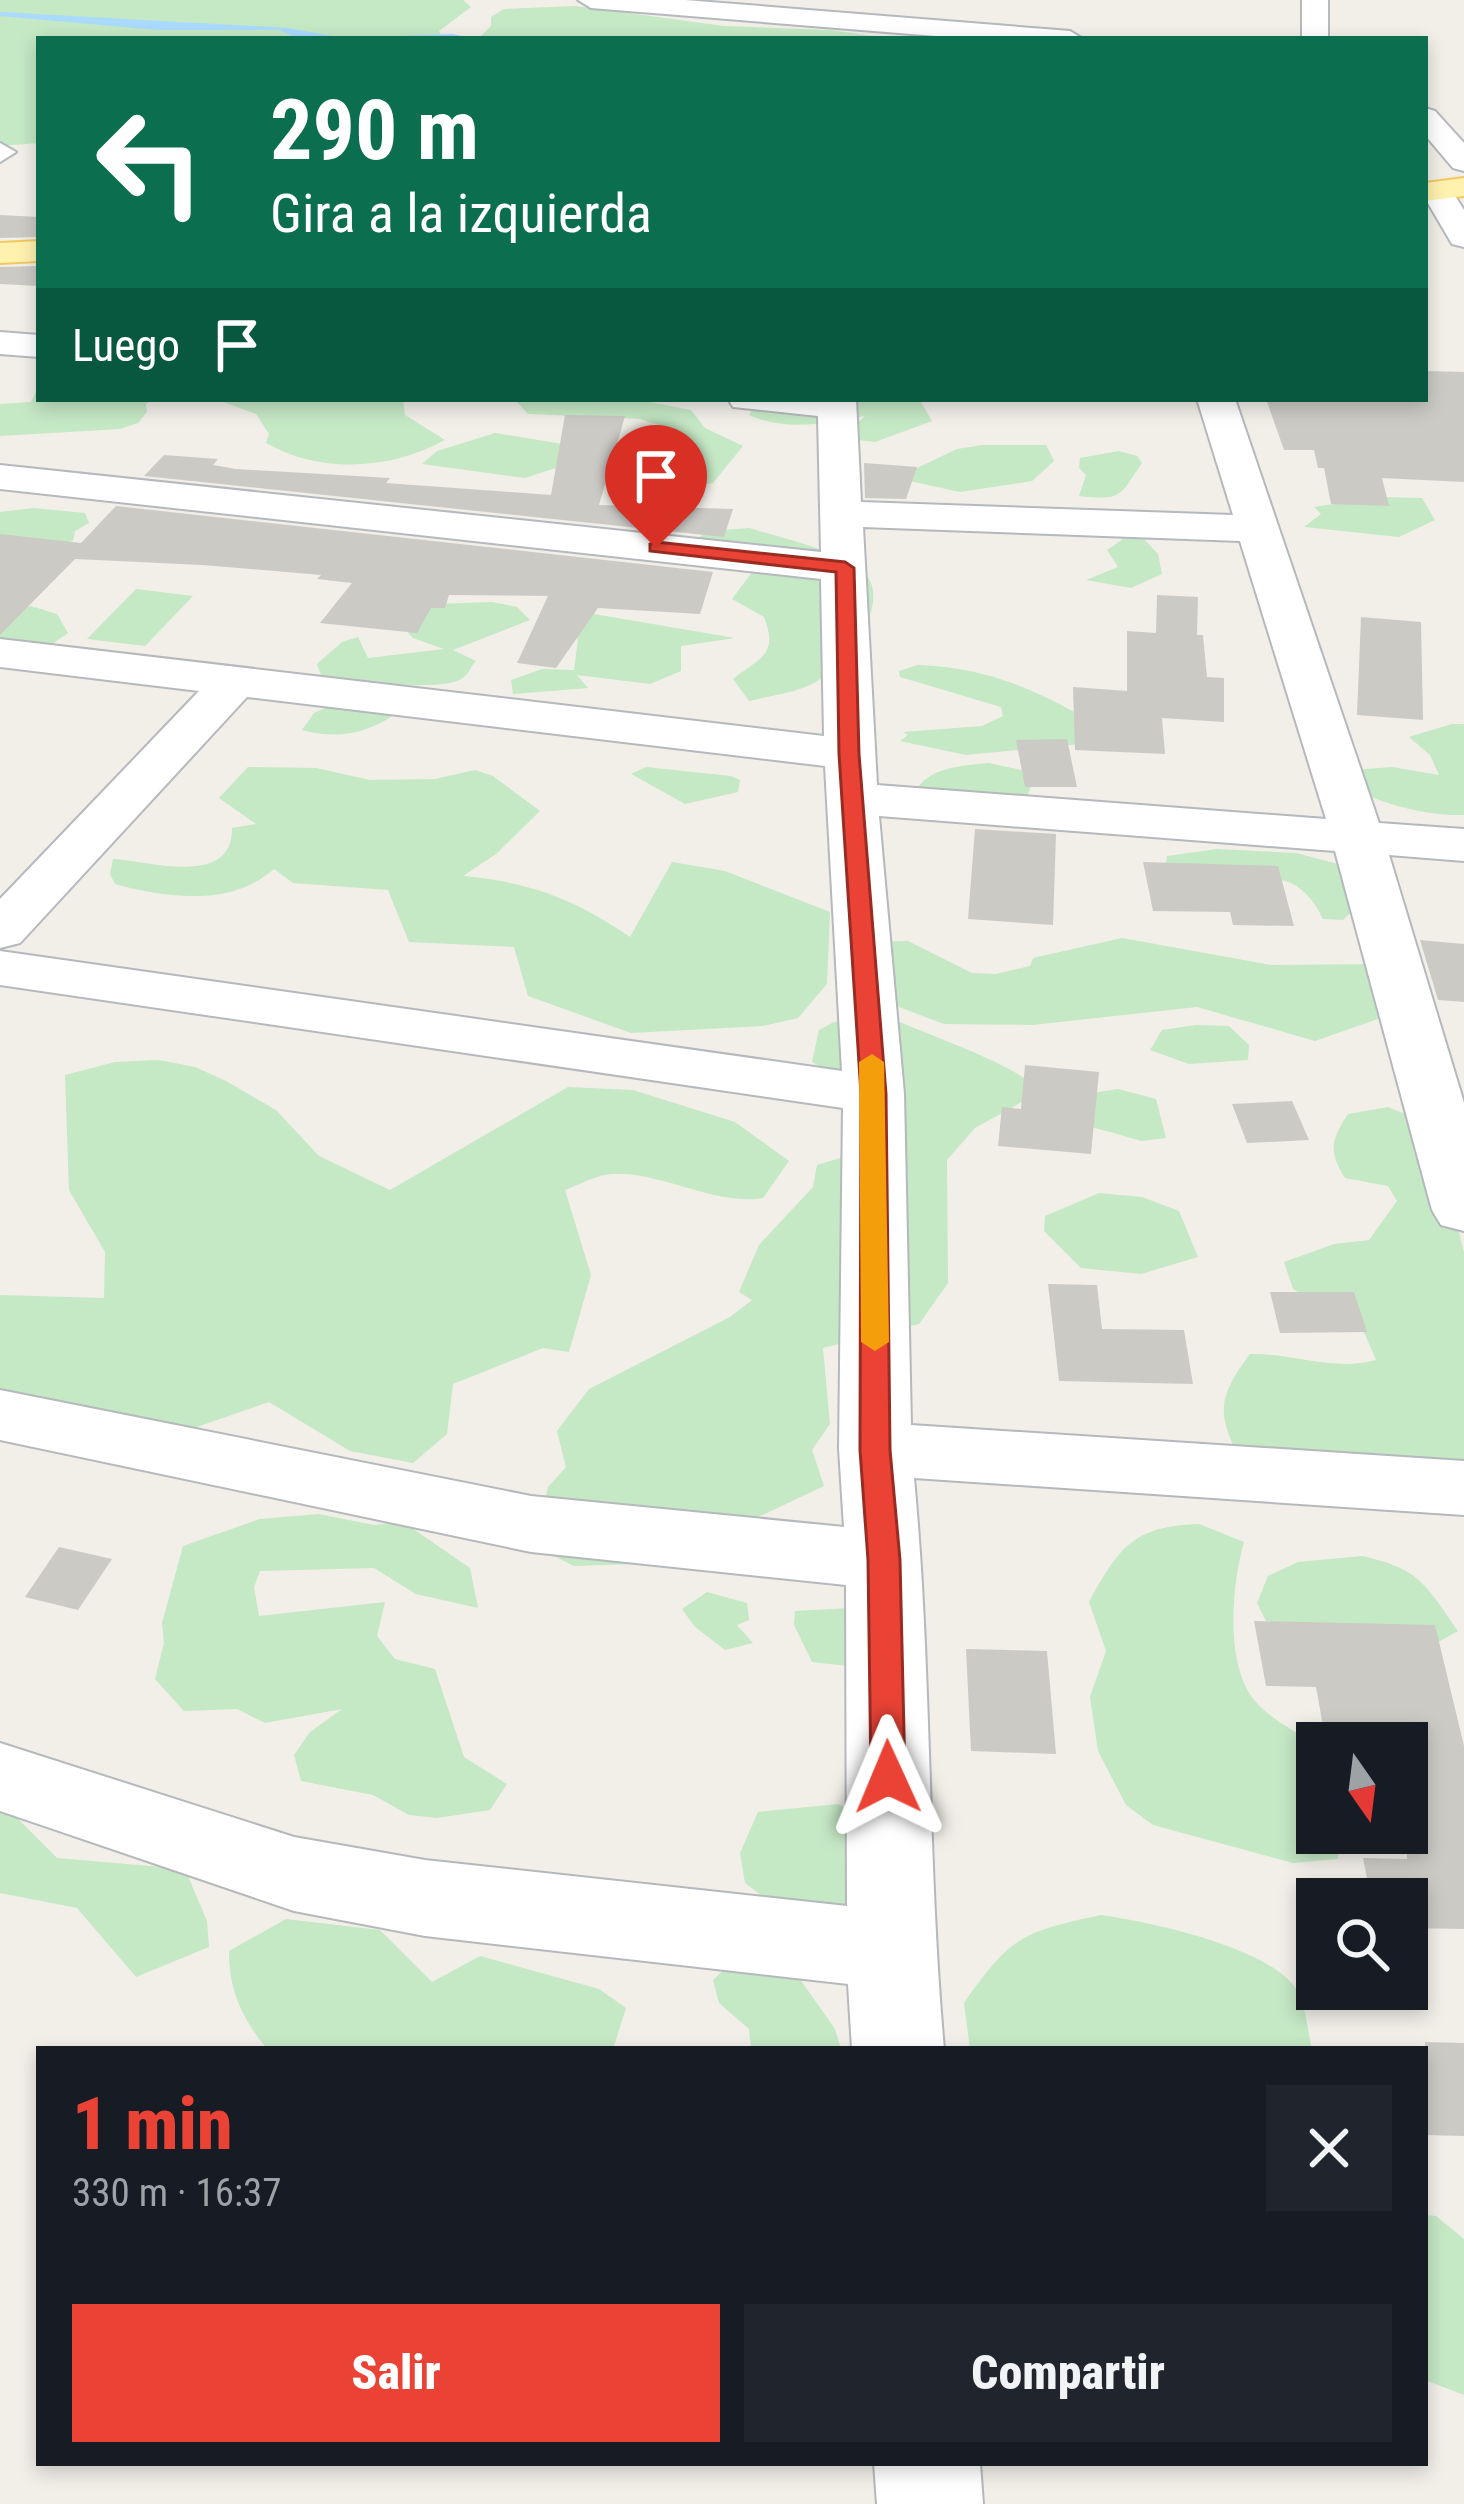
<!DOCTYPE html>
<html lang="es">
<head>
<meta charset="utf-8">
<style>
  :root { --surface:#171b24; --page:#20242c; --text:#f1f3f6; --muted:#9ea1a6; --accent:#ea4335 }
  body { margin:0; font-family:"Roboto Condensed",sans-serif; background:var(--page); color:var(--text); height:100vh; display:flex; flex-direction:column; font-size:45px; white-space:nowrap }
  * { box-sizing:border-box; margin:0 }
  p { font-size:39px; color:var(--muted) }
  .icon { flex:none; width:66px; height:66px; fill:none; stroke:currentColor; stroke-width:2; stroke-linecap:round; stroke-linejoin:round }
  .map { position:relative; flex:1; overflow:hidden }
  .side { position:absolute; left:36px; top:2046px; width:1392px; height:420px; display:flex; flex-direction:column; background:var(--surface); border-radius:0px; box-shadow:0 6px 18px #0003 }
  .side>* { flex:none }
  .guide { position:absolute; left:36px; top:36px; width:1392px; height:366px; border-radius:0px; box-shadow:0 6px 18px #0003; background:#0b6e4f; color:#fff; overflow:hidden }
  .needle { width:78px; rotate:166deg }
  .tools { position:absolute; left:1296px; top:1722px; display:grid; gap:24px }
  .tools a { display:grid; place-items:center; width:132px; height:132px; border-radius:0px; background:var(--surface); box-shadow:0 6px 18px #0003; font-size:60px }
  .pin { position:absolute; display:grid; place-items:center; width:102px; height:102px; color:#fff; margin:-123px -51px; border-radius:50% 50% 50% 0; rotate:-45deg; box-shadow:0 0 12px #0007 }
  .pin .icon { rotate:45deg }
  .me { position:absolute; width:132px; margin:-66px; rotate:359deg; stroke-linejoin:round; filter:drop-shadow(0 0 9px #0008) }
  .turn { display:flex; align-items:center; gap:42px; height:252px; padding:0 36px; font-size:54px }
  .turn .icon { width:156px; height:156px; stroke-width:2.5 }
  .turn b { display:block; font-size:84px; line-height:102px }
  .then { display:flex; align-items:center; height:114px; padding:0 36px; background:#0003; gap:24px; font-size:45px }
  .round { display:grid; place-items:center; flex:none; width:126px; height:126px; border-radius:0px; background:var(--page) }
  .head { display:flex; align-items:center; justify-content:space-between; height:204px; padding:0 36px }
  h1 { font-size:72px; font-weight:800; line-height:90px; color:var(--accent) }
  .action { display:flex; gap:24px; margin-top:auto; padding:24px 36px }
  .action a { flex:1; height:138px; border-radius:0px; background:var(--accent); color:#fff; font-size:48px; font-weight:800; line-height:138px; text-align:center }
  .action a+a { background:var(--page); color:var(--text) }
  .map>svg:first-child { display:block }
  .green { fill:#c5e8c5 }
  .water { fill:#aadaff }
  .building { fill:#cccac5 }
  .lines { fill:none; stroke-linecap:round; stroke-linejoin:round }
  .minor-casing { stroke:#b5b8bc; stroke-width:4 }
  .major-casing { stroke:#f2c960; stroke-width:4 }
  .minor { fill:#fff; fill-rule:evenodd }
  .major { fill:#fff2af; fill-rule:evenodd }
  .route { fill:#ea4335; stroke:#982c22; stroke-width:3 }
  .slow { fill:#f59e0b }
</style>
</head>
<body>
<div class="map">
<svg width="1464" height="2504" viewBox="0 0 1464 2504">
  <rect width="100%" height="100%" fill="#f1efe8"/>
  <!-- green -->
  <path class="green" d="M0,0H463L471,7L439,31L442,39H39V143L0,146Z
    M576,6L724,26L830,30L896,39H478L491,26V17L504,9Z
    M39,385V399H154L146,404L147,412L138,423L120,429L0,436V404L31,402Z
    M215,399H403L405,415L445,440C390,470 320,474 266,443L269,434L256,414Z
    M634,399L691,410L705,428L743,446L713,483L682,487L628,459L636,438L658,425L640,419L528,414L516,401Z
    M768,399H919L932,421L875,442L841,438L865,416C825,423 787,432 749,415L755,405Z
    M495,433L581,447L599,454L525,478L422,464L437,451Z
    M983,445H1046L1054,461L1032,481L960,492L896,478L957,449Z
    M1119,451L1137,456L1142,463C1119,496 1123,501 1079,496L1086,475L1079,468L1080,458Z
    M1379,497L1422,498L1435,520L1399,537L1304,527L1321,514L1314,507Z
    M33,508L85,513L89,523L75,531L73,541L40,548L0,539V512Z
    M749,528C779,537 839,551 862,570C897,602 843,668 812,684C794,693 769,696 749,701L733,679C760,657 779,656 764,617L732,599L753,571L738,551L697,538L711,531Z
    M1143,538L1158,554L1162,574L1131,588L1086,580L1118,567L1107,550L1123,539Z
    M136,589L193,596L145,646L87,639Z
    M492,602L517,607L530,620L453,650L476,661C471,665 470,672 465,676C450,694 343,681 321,675L317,664L342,642L358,637L368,658L444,649L413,638L402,626L405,605Z
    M31,606L57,614L68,633L45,649L0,643V613Z
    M588,613L735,638L681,646V671L650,684L577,675L588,688L513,694L511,680L542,669L574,670L578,639L568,622Z
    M918,665C977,667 1024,684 1076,713L1080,744L966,755L900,741L908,735L903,732L982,726L1003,716L1001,707L900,677L899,671Z
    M345,699L383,702L394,715C363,735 337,739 302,730L314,713Z
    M1452,724H1464V815C1422,816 1380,803 1342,784L1340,771L1392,767L1439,775L1430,755L1409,737Z
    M989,763L1030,772L1031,787L1016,821L914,792C931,766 961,766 989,763Z
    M248,767L316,768L370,780L435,779L475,770L493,776L540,811L496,854L463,876C530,882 575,899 630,937L672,862L725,871L830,912L827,984L798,1018L763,1026L631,1033L528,996L514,947L409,942L388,890L293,883L274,869C231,907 166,898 115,884L110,874L113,859C150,861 233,888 232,828L256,824L219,798Z
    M646,767L731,776L740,780L738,792L685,804L631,774Z
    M1217,849L1296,853L1338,864L1357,906L1343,920L1323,919C1317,906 1306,890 1291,883C1267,873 1202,883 1165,872L1167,856Z
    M1122,938L1271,965L1384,964L1398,1012L1315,1041L1197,1007L1032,1025L944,1024L899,1007L865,953L870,942L908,941L972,973L996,974L1030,966L1033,958Z
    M886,1016C919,1032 1023,1066 1040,1092L975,1128L947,1160L948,1283L919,1324L823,1348L830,1424L812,1450L824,1486L752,1520L748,1538L636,1564L574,1566L534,1546L548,1487L566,1467L557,1431L589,1389L730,1317L752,1300L739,1292L759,1245L813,1187L817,1165L864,1151L839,1078L812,1062L819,1030L834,1022Z
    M1196,1025L1229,1026L1249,1045L1248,1060L1189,1064L1150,1050L1162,1030Z
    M159,1060L195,1067L226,1081L276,1110L319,1156L390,1190L568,1087L633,1090L735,1122L789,1161L763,1198C713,1206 662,1171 611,1174C596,1175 579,1185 565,1190L591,1275L569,1352L543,1348L453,1384L447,1434L413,1463L350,1451L269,1402L194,1428L12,1412L0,1403V1295L104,1298L105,1252L69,1190L65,1075L115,1062Z
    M1118,1089L1156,1099L1166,1138L1142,1141L1088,1126L1092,1093Z
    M1388,1107L1432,1125L1464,1252V1477L1245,1473C1221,1417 1211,1406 1250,1354C1292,1353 1335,1372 1376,1360L1363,1330L1293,1289L1284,1262L1334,1244L1369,1240L1397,1201L1388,1186L1345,1178C1328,1151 1331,1140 1348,1114Z
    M1099,1193L1142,1197L1179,1211L1198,1257L1141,1274L1081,1268L1044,1231L1045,1216Z
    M319,1514L374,1525L403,1522L470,1568L478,1608L416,1594L374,1568L260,1571L254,1587L259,1616L385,1602L377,1636L395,1659L435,1669L464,1757L507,1784L490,1810L437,1818L409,1815L373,1795L301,1781L294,1755L310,1732L342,1709L265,1723L237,1709L184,1711L155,1679L164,1643L162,1623L183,1546L260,1519Z
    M1199,1524L1244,1542C1232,1584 1224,1664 1255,1701C1270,1719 1297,1732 1317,1746V1833H1341L1338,1859L1293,1863L1153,1825L1126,1805L1098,1751L1090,1697L1106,1651L1089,1602C1119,1547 1134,1526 1199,1524Z
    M1362,1556C1420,1569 1425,1584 1458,1631L1433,1645L1266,1621L1257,1603L1268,1576L1298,1562Z
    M707,1592L747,1603L749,1620L737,1625L753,1643L725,1650L695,1627L682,1609Z
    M851,1608L866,1668L812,1662L794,1625L795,1611Z
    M838,1804L871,1820L903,1915L780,1909L745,1883L740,1853L758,1812Z
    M0,1806L12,1813L57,1858L185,1869L207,1921L209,1947L136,1977L77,1908L0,1893Z
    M1101,1915C1150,1922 1263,1946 1294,1986C1306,2000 1307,2030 1312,2049H970L964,2003C1011,1936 1022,1932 1101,1915Z
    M286,1919L380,1930L432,1982L480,1956L599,1989L626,2008L613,2049H267C242,2018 229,1991 229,1951Z
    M723,1971L797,1975L835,2029L841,2049H751L749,2029L719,2003L713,1980Z
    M1425,2215L1436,2216L1464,2239V2395L1425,2380Z"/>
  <!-- water -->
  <path class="water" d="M0,12L288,28L343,38L453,34L474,39H300L279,30H158L0,16Z"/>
  <!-- building -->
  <path class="building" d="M0,215L39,217V237L0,238Z
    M39,266V286L0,284V267Z
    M1425,371L1464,372V482L1382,478L1389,506L1331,504L1324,468H1318L1314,450H1284L1266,399H1425Z
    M565,415L625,416L599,505L733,509L724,537L144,476L164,455L218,459L213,465L236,469L390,478L386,483L551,495Z
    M864,463L917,467L906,499L865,498Z
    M116,506L713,572L700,614L598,608L556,668L517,663L548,596L449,595L445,608H431L417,633L320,623L352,583L317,579L321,575L202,565L75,559L0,635V534L81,543Z
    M1157,595L1198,597L1197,635H1203L1207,677L1224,678V722L1162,718L1165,754L1075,750L1073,687L1127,691V631L1156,633Z
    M1361,617L1421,622L1423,720L1357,715Z
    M1067,739L1077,787H1025L1016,740Z
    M975,829L1056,834L1053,925L968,919Z
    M1143,862L1278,866L1294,926L1233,925L1230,912L1153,911Z
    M1420,940L1464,944V1002L1438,1000Z
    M1025,1065L1099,1072L1091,1154L998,1146L1002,1107L1021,1109Z
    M1292,1101L1309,1140L1247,1143L1232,1104Z
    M1048,1284L1097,1285L1102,1329L1184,1330L1193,1384L1059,1381Z
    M1270,1292H1354L1367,1332L1280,1333Z
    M59,1547L112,1559L78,1610L25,1597Z
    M1254,1621L1435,1625L1464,1746V1929L1407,1928V1899H1371L1363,1858L1407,1859V1743H1326L1316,1687L1266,1686Z
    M966,1649L1047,1651L1056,1754L971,1751Z
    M1425,2042L1464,2043V2136L1425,2135Z"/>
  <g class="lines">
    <defs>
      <path id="minor" d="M578,0H685L1070,31L1083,39H973L591,8Z
        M1302,0H1328V39H1302Z
        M1425,108L1435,111L1464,143V171L1453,168L1425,135Z
        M0,143L16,152L0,162Z
        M1437,183L1448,185L1464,210V247L1452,244L1425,198L1426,185Z
        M0,332L39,335V357L0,354Z
        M728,399H856L861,502L1233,515L1197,399H1235L1379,823L1464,829V861L1389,855L1464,1103V1231L1441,1225L1432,1210L1335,851L879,816L904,1094L911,1425L1464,1461V1515L914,1478C932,1668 927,1859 944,2049H852L848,1984L425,1936L294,1911L0,1811V1743L294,1837L425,1860L847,1906L846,1585L531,1552L0,1440V1390L531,1496L844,1527L839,1449L843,1108L0,985V951L842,1071L825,766L247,697L20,943L0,948V899L199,691L0,667V639L824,736L821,579L0,489V465L821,552L818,416L733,407ZM863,527L1240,541L1326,819L877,785Z
        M874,2463H980L983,2504H877Z"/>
      <path id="major" d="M1464,178V196L1425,201V183Z
        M39,241V261L0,263V243Z"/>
    </defs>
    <!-- minor casing -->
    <use href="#minor" class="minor-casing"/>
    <!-- major casing -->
    <use href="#major" class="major-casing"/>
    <!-- minor -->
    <use href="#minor" class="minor"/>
    <!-- major -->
    <use href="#major" class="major"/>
  </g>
  <!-- route -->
  <path class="route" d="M656,542L845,562L854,568L859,754L886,1094L890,1450L900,1560L905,1777L900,1787L888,1791L876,1787L871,1777L868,1560L860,1450L861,1094L839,754L836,572L650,551V544Z"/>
  <!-- slow -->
  <path class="slow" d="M872,1054L884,1062L889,1342L875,1351L861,1342L859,1062Z"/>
</svg>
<div class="tools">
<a><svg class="needle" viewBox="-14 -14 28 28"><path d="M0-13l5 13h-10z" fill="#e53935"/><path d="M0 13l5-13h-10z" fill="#9ea1a6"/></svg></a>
<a><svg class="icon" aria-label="search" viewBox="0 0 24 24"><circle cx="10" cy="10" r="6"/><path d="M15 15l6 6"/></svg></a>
</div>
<div class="pin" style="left:656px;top:548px;background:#d93025"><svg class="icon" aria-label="arrive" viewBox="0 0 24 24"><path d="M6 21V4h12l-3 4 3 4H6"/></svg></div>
<svg class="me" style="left:888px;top:1777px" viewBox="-20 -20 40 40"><path d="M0-17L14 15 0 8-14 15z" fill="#ea4335" stroke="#fff" stroke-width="4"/></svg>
<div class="guide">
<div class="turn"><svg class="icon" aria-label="left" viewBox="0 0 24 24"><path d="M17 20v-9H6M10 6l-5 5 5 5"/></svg><div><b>290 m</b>Gira a la izquierda</div></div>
<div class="then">Luego<svg class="icon" aria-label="arrive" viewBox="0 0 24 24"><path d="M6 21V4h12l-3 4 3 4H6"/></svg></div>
</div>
<section class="side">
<div class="head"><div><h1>1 min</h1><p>330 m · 16:37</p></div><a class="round"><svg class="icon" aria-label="close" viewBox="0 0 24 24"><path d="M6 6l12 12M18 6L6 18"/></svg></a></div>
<div class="action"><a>Salir</a><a>Compartir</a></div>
</section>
</div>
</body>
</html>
